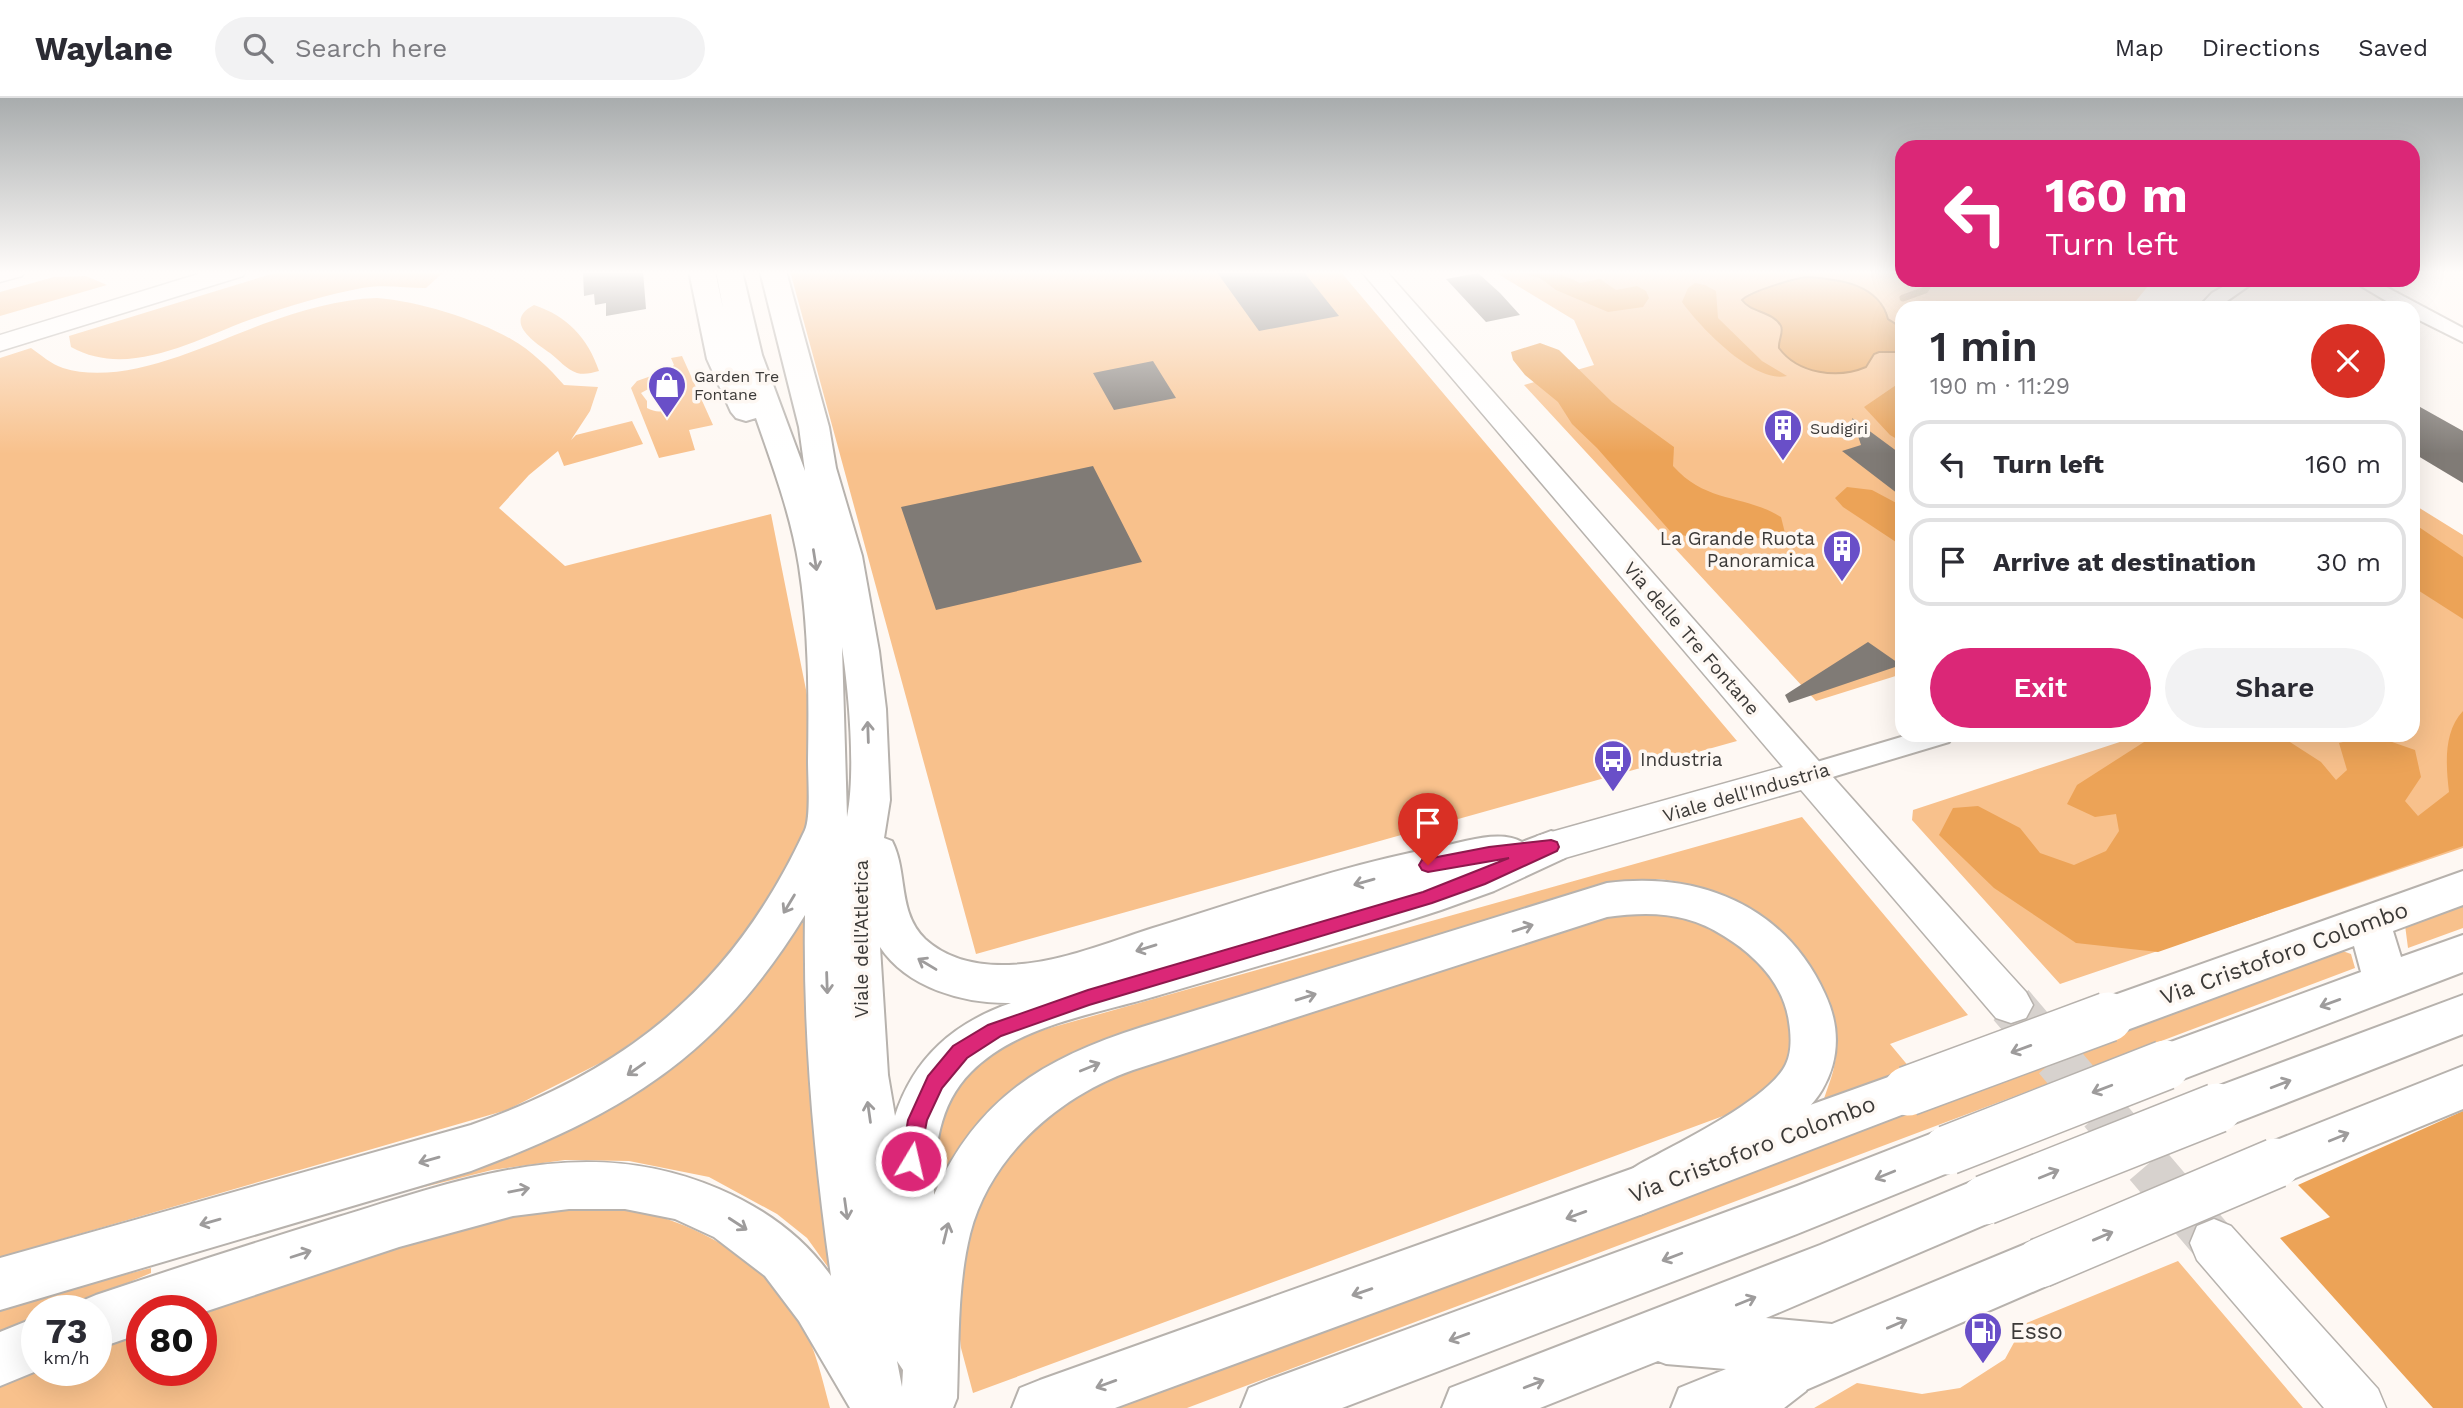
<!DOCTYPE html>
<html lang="en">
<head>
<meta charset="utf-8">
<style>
  :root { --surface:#fff; --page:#f2f2f3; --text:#2b2b33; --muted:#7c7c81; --line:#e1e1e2; --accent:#db2777 }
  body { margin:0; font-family:"Work Sans",sans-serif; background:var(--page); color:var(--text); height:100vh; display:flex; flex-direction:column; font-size:26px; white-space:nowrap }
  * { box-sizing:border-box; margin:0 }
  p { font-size:23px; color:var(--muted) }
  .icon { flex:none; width:38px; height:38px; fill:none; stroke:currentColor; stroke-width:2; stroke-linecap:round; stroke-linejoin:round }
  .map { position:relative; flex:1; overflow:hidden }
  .side { position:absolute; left:1895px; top:203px; width:525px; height:441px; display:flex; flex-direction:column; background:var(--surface); border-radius:21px; box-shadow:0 7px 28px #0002 }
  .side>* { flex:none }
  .guide { position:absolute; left:1895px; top:42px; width:525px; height:147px; border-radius:21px; box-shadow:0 7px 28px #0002; background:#db2777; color:#fff; overflow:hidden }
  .speed { position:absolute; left:21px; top:1197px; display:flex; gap:14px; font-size:35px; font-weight:700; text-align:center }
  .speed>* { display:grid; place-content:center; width:91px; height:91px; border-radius:50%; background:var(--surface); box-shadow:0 7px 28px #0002; line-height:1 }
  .speed small { font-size:18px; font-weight:400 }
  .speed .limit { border:10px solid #d22; background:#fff; color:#111 }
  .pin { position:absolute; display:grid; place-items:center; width:60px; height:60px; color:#fff; margin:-72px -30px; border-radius:50% 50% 50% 0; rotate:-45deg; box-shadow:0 0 7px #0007 }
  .pin .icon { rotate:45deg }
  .me { position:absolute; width:77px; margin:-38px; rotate:9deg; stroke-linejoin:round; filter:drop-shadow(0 0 5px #0008) }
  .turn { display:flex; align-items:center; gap:24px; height:147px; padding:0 35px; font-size:32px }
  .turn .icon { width:91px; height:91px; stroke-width:2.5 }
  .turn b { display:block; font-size:49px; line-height:60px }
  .round { display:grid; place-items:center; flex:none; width:74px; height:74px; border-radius:37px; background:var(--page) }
  .summary { display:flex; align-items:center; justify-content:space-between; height:119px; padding:0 35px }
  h1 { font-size:42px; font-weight:600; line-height:52px }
  .cta { display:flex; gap:14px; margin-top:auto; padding:14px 35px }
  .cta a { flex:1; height:80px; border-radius:42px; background:var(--accent); color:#fff; font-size:28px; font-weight:600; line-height:80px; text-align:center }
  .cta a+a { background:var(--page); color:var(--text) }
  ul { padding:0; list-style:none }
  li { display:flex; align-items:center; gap:21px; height:88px; margin:0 14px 10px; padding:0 21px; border:4px solid var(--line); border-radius:21px }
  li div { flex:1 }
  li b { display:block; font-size:26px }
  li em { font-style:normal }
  header { display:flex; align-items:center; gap:42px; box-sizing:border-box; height:98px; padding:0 35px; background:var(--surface); border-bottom:2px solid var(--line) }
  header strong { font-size:33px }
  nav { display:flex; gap:38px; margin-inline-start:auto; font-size:24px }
  .search { width:490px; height:63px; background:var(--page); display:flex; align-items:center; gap:18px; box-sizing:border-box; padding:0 24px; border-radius:38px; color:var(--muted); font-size:26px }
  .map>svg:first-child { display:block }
  .green { fill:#f8c18c }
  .forest { fill:#eca357 }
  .water { fill:#e9a054; stroke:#b5814c; stroke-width:2 }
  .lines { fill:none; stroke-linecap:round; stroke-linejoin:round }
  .stream { stroke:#b5814c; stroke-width:7 }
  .building { fill:#807b76 }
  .secondary-tunnel { stroke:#d7d2ce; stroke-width:46; stroke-dasharray:46 24; stroke-linecap:butt }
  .minor-casing { stroke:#b7b2ad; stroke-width:4 }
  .tertiary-casing { stroke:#b7b2ad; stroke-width:3 }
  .secondary-casing { stroke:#b7b2ad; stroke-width:3 }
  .primary-casing { stroke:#b7b2ad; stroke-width:4 }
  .trunk-casing { stroke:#b7b2ad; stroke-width:4 }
  .minor { fill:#fff; fill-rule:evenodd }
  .tertiary { fill:#fff; fill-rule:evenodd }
  .secondary { fill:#fff; fill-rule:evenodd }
  .primary { fill:#fff; fill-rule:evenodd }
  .trunk { fill:#fff; fill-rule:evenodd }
  .primary-bridge-casing { stroke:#b7b2ad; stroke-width:52; stroke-linecap:butt }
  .primary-bridge { stroke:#fff; stroke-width:49 }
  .oneway { stroke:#9e9c9c }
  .route { fill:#db2777; stroke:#8e194d; stroke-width:2 }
  .labels { text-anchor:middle; stroke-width:7; stroke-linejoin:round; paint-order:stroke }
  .far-poi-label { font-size:16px; fill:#3c3a38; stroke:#fef8f3; text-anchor:start }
  .poi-label { font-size:19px; fill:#3c3a38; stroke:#fef8f3; text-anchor:end }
  .street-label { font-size:19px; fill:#3c3a38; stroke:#fef8f3 }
  .near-street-label { font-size:23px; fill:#3c3a38; stroke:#fef8f3 }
  .near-poi-label { font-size:23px; fill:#3c3a38; stroke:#fef8f3; text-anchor:start }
</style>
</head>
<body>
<header>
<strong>Waylane</strong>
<div class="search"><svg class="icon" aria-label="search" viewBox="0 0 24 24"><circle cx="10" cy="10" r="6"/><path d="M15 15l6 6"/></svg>Search here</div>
<nav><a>Map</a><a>Directions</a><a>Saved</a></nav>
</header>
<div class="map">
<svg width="2463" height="1310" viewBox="0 0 2463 1310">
  <rect width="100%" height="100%" fill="#fef8f3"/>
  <!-- green -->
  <path class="green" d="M281,173H445L426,190C405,190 382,186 362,190C325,197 285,209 249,222C195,242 128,281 71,249L69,238Z
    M790,173H1340L1737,643L976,856Z
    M1493,173H1902V182H2153L2130,210H1902V576L1816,603L1524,287L1594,267L1574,222Z
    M86,178L107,187L0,218V194L54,179Z
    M377,200C418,203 476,221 511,241C531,252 550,271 564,287L598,289L590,313L571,342L576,337L632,323L643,346L564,368L558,353L529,377L499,410L565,468L771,416L812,622L807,723L785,791L720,875L667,919L610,960L507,1012L0,1159V260L31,250C41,257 51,266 63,270C124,289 206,247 263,226C300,213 339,201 377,200Z
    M534,207C567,218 588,240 599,273C591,275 585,277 577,275C566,271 559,262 550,255C533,243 503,223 534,207Z
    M682,258L713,327L689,332L695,352L659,360L631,290L637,283L651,278L652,289L641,295L647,303V310C658,316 668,314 676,305L670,293L674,291L659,285L658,277L665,275L674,267L671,260Z
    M2413,406L2463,437V750L2060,886L1912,722L1913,712L2141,637H2413Z
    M1802,719L1968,917L1890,946L1910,970L1823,1004C1827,991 1833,977 1835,964C1844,918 1816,865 1778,840C1740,815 1703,783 1656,781C1607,779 1525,810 1476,825C1366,859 1256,893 1146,927L1109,942L944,1098C941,1082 937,1066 937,1050C936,992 984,957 1032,935Z
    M808,800L835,1179L807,1140L777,1116L709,1079L629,1063L565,1062L492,1072L404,1094L545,1038Z
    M2463,806V830L2408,850L2405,827Z
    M1634,809L1714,825L1774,875L1794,922L1789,966L1753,1007L973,1295L961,1250L954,1189L959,1142L1012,1043L1088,984Z
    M2334,850L2351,856L2355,870L1187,1310H1113Z
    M617,1107C691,1123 760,1156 800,1224C816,1250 822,1281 830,1310H0V1281L37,1272H96V1244L142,1228V1272H201V1213H184L502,1116Z
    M2178,1163L2303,1310H1814L1857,1285L1922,1296L1960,1290L2005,1261L2024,1226Z
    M151,1170V1175L61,1213H37V1223L0,1240V1208Z"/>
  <!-- forest -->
  <path class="forest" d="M1511,173H1554L1580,185L1600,181L1616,192L1637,188L1646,193L1649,200L1643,209L1608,214L1556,192L1540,180Z
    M1695,185L1705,187L1716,193L1718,220L1762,263L1787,278C1754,286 1699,228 1682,204L1688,190Z
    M1540,245L1559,252L1612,304L1674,349L1673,368C1707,406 1744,396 1781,419L1785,435L1743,443L1692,440L1670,433L1597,350L1572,326L1558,304L1525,277L1513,262L1511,254Z
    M1902,283V344L1890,337L1864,309Z
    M1847,389L1872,392L1902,408V448L1843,409L1835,400Z
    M2413,425L2463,459V521L2413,489Z
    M2463,613V748L2158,854L2076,845L1994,790L1939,737L1953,710L1978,708L2020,730L2040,755L2074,767L2106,753L2119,733L2116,716L2095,719L2067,706L2077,687L2155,637H2279L2321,664L2336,682L2347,672L2339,645L2372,637L2415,652L2421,679L2405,703L2418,718L2449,694C2446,668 2443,634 2463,613Z
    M2463,1013V1310H2433L2280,1140L2330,1119L2298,1087Z"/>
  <!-- water -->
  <path class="water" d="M1807,179C1839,181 1879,186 1888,221L1902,230V254H1879L1874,256L1866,269C1838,281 1798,276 1779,250C1778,243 1784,234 1781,228C1773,213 1751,215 1742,202C1749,194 1795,180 1807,179Z"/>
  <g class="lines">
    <!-- stream -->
    <path class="stream" d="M1903,200L1925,192L1929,185"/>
  </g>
  <!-- building -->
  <path class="building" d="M583,173H643L646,211L606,218V205L595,207L594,196L584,198Z
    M1216,173H1303L1339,218L1259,233Z
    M1478,175L1500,195L1520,217L1486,224L1446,181Z
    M1153,263L1176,300L1114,312L1093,275Z
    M2413,305L2463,333V385L2413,355Z
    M1852,320L1902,357V399L1842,353L1861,347Z
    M1093,368L1142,464L936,512L901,409Z
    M1868,544L1901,567L1789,605L1785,597Z"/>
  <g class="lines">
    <!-- secondary-tunnel -->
    <path class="secondary-tunnel" d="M2011,907L2214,1145"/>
    <defs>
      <path id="minor" d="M2235,182H2257L2217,210H2198L2212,195Z
        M2351,182H2373L2463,230V244L2413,219V210H2398Z
        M1908,637H1953L1949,644L1809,686L1800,683L1796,676L1800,669Z"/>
      <path id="tertiary" d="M0,173H25L22,178L0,184Z"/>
      <path id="secondary" d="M208,173H246L243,178L0,253V237Z
        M1361,173H1386C1600,413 1810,657 2026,894L2033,907L2026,920L2011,925L1996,920L1801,692L1551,764L1537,760L1531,749L1537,738L1783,669Z
        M2214,1121L2231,1128L2378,1291L2386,1310H2324L2197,1162L2190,1145L2197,1128Z"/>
      <path id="primary" d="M2463,773V807L2393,833L2401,859L2463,837V874L2165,988L2149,982L2142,967L2149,952L2361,874L2354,848L2108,939L2092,933L2085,919L2092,905Z
        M2463,897V936L2217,1032L2200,1025L2193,1010L2200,995Z
        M2463,968V1011L2276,1088L2259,1081L2251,1065L2259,1049Z
        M1908,972L1925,978L1932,993L1925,1008L1640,1117L1115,1310H1012L1020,1290L1040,1282Z
        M1948,1029L1965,1036L1972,1052L1965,1068L1797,1136L1342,1310H1241L1249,1290L1269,1282L1797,1088Z
        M1985,1078L2003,1085L2010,1102L2003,1119L1766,1220L1832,1226L2040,1140L2058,1147L2066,1165L2058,1183L1764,1310H1671L1679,1290L1726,1271L1666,1266L1658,1263L1540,1310H1442L1450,1290L1820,1147Z"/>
      <path id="trunk" d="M689,173H715L723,210L716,173H742L762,257L805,373L799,329L760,173H786L829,329L836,370L862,458L879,553L886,611L890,702L884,740L892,743C908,774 897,814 925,841C948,862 979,868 1009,867C1059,865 1106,845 1153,830C1248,801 1342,767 1439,749C1464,744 1500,731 1522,744L1551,733L1565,738L1571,749L1565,760L1494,793L1441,812C1347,843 1251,870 1156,898C1096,916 1017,927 971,974C938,1007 934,1052 934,1097C977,1000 1044,960 1142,929L1607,785C1700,773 1785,808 1825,896C1840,928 1840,961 1822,992C1796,1037 1688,1098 1640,1117L1622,1110L1615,1093C1625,1070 1641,1066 1662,1054C1694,1037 1771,998 1786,966C1792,954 1791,936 1789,924C1784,886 1755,857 1724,838C1688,814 1649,813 1607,819L1133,972C1059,998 990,1058 970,1136C957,1189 959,1246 957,1300L953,1310H850L799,1223L765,1178L714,1139L675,1121L625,1111H569L513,1118L399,1149L201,1215L142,1213V1235L96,1251V1213H74L77,1205L96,1197C176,1170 257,1144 338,1119C469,1079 586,1034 719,1091C763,1110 803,1138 831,1178C814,1058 803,938 805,817C718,959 623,1016 471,1073L0,1212V1160L471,1027C630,971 734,885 805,732C811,719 808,680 808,663C809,598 809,532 799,468C791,417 773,369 756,320L746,323L736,320L731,314L707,261ZM842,549C849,596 856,673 847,719ZM880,849C907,890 964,906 1011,905C954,925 914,959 895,1018L888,977ZM897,1263L903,1272L902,1289Z
        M37,1219L39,1272L0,1288V1234Z
        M1787,1247L1806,1255L1814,1274L1806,1293L1784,1310H1711L1719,1290L1768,1255Z"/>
    </defs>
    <!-- minor casing -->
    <use href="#minor" class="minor-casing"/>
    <!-- tertiary casing -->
    <use href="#tertiary" class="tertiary-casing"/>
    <!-- secondary casing -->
    <use href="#secondary" class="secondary-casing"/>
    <!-- primary casing -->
    <use href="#primary" class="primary-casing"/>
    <!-- trunk casing -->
    <use href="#trunk" class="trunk-casing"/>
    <!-- minor -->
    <use href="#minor" class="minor"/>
    <!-- tertiary -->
    <use href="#tertiary" class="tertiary"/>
    <!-- secondary -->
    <use href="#secondary" class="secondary"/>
    <!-- primary -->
    <use href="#primary" class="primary"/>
    <!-- trunk -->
    <use href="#trunk" class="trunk"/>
    <defs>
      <path id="primary-bridge" d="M1908,993L2108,919
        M1948,1052L2165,967
        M1985,1102L2217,1010
        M2040,1165L2276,1065"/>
    </defs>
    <!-- primary-bridge casing -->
    <use href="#primary-bridge" class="primary-bridge-casing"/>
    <!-- primary-bridge -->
    <use href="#primary-bridge" class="primary-bridge"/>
  </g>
  <!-- one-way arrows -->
  <defs><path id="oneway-shaft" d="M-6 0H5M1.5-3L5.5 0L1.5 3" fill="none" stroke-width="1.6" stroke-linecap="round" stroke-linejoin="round" transform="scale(1.75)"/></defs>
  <g class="oneway">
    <use href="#oneway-shaft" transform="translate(815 462) rotate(81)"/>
    <use href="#oneway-shaft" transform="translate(868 634) rotate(-92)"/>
    <use href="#oneway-shaft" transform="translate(1364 784) rotate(164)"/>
    <use href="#oneway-shaft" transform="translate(789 806) rotate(121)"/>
    <use href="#oneway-shaft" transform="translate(1523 830) rotate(-18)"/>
    <use href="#oneway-shaft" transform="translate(1146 850) rotate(163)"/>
    <use href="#oneway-shaft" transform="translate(927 866) rotate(-149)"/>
    <use href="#oneway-shaft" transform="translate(827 885) rotate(88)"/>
    <use href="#oneway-shaft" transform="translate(1306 899) rotate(-17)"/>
    <use href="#oneway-shaft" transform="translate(2330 905) rotate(160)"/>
    <use href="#oneway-shaft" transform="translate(2021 951) rotate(160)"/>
    <use href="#oneway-shaft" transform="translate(1090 969) rotate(-22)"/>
    <use href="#oneway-shaft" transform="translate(636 971) rotate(145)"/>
    <use href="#oneway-shaft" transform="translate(2281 986) rotate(-21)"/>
    <use href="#oneway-shaft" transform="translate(2102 991) rotate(159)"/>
    <use href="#oneway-shaft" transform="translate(869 1014) rotate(-98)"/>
    <use href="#oneway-shaft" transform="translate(2339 1039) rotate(-22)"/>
    <use href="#oneway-shaft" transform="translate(429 1062) rotate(164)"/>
    <use href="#oneway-shaft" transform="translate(2049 1076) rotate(-22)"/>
    <use href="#oneway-shaft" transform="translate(1885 1077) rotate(158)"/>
    <use href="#oneway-shaft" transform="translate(519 1092) rotate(-11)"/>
    <use href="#oneway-shaft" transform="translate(846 1111) rotate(82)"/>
    <use href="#oneway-shaft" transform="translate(1576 1117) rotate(160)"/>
    <use href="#oneway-shaft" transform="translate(210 1124) rotate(164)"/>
    <use href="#oneway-shaft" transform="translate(738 1126) rotate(33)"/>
    <use href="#oneway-shaft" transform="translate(946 1135) rotate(-76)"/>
    <use href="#oneway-shaft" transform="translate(2103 1138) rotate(-23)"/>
    <use href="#oneway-shaft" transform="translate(301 1156) rotate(-18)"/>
    <use href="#oneway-shaft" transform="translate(1672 1159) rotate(159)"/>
    <use href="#oneway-shaft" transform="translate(1362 1194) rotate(161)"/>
    <use href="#oneway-shaft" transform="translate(1746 1203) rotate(-22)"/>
    <use href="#oneway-shaft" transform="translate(1897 1226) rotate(-23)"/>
    <use href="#oneway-shaft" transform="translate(1459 1239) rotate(160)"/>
    <use href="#oneway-shaft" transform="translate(1106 1286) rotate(160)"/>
    <use href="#oneway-shaft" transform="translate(1534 1286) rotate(-21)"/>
  </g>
  <!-- sky -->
  <linearGradient id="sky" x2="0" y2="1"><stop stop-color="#a8acad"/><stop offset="0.49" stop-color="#fffcfa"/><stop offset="1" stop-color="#fffcfa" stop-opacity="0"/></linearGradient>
  <rect width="2463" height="356" fill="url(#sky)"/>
  <!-- route -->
  <path class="route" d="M1551,742L1557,744L1559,749L1557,753L1485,786L1432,805L1089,907L1001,938L967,960L942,990L927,1022L918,1069L911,1072L904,1069L901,1063L908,1022L928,978L953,948L988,927L1088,892L1423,794L1509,760L1428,774L1422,772L1419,767L1422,762L1489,749Z"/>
  <!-- icons -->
  <defs>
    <symbol id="shop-pin" viewBox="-11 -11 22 30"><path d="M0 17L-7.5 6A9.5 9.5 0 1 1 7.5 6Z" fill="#694fc8" stroke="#fef8f3"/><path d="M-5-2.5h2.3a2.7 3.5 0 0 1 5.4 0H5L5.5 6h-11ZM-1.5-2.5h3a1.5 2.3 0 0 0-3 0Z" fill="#fff"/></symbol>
    <symbol id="building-pin" viewBox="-11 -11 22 30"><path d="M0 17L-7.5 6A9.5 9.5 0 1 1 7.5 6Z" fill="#694fc8" stroke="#fef8f3"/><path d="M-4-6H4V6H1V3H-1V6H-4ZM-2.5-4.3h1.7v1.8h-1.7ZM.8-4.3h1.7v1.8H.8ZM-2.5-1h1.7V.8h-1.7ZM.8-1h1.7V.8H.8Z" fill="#fff"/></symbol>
    <symbol id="bus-pin" viewBox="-11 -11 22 30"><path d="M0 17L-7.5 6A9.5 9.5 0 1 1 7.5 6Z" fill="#694fc8" stroke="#fef8f3"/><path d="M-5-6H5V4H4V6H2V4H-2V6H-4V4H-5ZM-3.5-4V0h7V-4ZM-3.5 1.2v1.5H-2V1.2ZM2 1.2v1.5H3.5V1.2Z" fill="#fff"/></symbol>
    <symbol id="fuel-pin" viewBox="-11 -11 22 30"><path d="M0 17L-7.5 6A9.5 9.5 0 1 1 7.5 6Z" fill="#694fc8" stroke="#fef8f3"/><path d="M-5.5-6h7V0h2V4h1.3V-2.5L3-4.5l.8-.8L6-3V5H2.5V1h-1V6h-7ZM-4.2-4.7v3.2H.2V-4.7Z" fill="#fff"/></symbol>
  </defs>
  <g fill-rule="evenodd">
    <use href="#shop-pin" x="645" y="265" width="44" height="60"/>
    <use href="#building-pin" x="1761" y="308" width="44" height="60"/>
    <use href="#building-pin" x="1820" y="429" width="44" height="60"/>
    <use href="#bus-pin" x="1591" y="639" width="44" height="60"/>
    <use href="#fuel-pin" x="1961" y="1211" width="44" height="60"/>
  </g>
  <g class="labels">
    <!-- far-poi labels -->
    <g class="far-poi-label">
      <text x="694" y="284">Garden Tre<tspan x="694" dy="18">Fontane</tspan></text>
      <text x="1810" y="336">Sudigiri</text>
    </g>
    <!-- poi labels -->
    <g class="poi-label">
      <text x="1815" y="447">La Grande Ruota<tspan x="1815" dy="22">Panoramica</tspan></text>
      <text x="1640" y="668" text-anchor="start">Industria</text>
    </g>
    <!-- street labels -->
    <g class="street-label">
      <text transform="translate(1692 540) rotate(49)" y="7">Via delle Tre Fontane</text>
      <text transform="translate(1746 694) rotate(-16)" y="7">Viale dell'Industria</text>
      <text transform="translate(861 841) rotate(-90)" y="7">Viale dell'Atletica</text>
    </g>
    <!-- near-street labels -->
    <g class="near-street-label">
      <text transform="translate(2284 855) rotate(-20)" y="8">Via Cristoforo Colombo</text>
      <text transform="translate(1752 1051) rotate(-21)" y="8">Via Cristoforo Colombo</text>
    </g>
    <!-- near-poi labels -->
    <g class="near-poi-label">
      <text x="2010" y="1241">Esso</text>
    </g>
  </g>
</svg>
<div class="speed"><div>73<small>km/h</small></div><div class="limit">80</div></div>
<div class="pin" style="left:1428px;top:767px;background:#d93025"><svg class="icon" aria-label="arrive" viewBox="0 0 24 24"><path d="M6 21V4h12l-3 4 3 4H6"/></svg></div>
<svg class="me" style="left:911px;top:1063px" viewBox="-20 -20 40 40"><circle r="17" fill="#db2777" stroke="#fff" stroke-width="3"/><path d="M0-11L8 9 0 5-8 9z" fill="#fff"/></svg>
<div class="guide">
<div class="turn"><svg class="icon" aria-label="left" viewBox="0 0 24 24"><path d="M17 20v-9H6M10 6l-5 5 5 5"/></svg><div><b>160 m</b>Turn left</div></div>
</div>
<section class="side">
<div class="summary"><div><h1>1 min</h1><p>190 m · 11:29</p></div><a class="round" style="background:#d93025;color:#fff"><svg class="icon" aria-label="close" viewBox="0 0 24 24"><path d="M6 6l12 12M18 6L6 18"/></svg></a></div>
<ul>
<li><svg class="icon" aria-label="left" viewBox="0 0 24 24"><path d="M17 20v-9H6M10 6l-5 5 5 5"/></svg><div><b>Turn left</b></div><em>160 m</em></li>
<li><svg class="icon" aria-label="arrive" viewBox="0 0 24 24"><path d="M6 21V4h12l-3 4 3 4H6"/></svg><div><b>Arrive at destination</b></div><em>30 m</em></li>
</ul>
<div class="cta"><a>Exit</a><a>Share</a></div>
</section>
</div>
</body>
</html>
